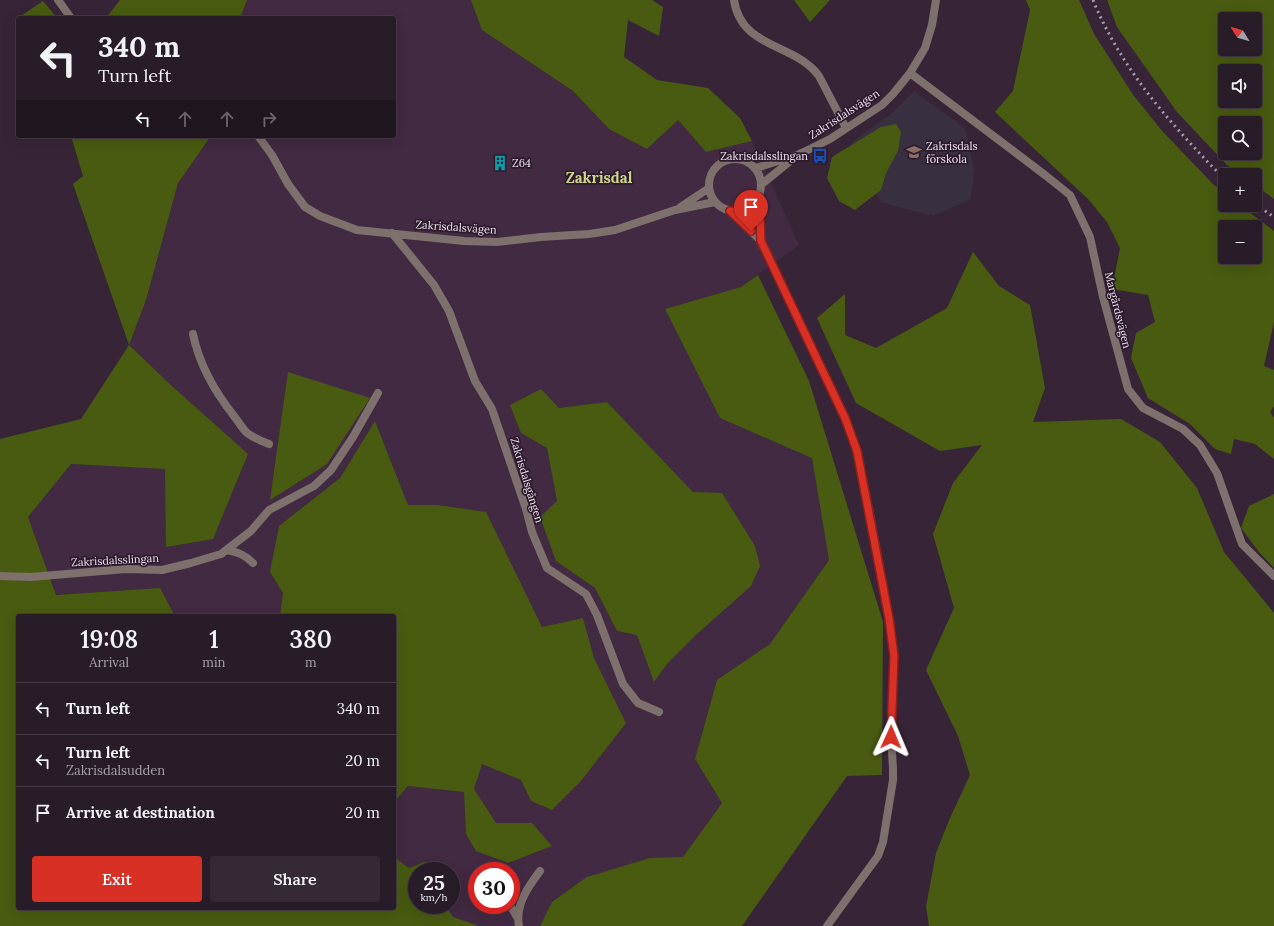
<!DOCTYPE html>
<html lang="en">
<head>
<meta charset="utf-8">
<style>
  :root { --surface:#291c29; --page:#352935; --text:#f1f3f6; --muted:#a5a1a8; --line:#453a46; --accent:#d93025 }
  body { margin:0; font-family:Lora,serif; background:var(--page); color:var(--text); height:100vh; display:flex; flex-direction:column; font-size:15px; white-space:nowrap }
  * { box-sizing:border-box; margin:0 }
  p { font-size:13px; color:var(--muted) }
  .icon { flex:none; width:22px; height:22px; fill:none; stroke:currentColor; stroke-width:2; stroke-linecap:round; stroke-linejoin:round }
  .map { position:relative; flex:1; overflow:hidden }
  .details { position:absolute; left:16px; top:614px; width:380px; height:296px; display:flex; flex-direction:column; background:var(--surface); border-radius:4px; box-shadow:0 4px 16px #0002,0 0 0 1px var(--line) }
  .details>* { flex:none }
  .guide { position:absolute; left:16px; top:16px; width:380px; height:122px; border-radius:4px; box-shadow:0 4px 16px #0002,0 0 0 1px var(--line); background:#291c29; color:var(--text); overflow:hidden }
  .needle { width:26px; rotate:307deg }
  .fabs { position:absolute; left:1218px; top:12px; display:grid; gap:8px }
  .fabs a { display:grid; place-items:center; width:44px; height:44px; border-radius:4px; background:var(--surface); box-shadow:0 4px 16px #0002,0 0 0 1px var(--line); font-size:20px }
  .speed { position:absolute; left:408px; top:862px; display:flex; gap:8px; font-size:20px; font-weight:700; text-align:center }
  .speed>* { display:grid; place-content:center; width:52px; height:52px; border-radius:50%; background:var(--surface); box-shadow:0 4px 16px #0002,0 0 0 1px var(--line); line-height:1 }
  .speed small { font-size:10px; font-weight:400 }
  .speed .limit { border:6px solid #d22; background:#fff; color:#111 }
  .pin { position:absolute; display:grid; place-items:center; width:34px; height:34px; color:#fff; margin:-41px -17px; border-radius:50% 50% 50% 0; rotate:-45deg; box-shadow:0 0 4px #0007 }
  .pin .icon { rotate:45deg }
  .me { position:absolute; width:44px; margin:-22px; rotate:1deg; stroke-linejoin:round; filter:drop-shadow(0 0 3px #0008) }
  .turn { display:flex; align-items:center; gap:14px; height:84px; padding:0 16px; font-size:18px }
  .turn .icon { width:52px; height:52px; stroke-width:2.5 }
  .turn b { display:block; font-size:28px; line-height:34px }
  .lanes { display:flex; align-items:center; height:38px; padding:0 16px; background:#0003; justify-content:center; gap:20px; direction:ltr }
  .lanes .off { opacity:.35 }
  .eta { display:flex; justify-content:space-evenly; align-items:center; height:68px; text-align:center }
  .eta b { font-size:24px; font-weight:600; line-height:28px }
  .cta { display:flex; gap:8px; margin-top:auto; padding:8px 16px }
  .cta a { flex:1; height:46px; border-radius:4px; background:var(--accent); color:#fff; font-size:16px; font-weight:600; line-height:46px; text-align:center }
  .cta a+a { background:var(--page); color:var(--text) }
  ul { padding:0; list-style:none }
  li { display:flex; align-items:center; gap:12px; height:52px; padding:0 16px; border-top:1px solid var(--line) }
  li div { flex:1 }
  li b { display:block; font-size:15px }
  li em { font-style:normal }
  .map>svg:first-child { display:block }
  .built { fill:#422a42; fill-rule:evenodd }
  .education { fill:#383040 }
  .green { fill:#495b11; fill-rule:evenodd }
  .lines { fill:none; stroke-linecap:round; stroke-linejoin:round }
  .minor { stroke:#7e706c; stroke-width:8 }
  .rail { stroke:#a99ba9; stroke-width:3; stroke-dasharray:2 4; stroke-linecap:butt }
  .route-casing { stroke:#8d1f18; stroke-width:10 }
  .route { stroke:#d93025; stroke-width:7 }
  .labels { text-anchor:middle; stroke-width:3.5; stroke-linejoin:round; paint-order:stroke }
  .street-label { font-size:11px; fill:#ede1ed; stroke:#2d1b2d }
  .poi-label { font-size:11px; fill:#ede1ed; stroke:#2d1b2d; text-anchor:start }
  .district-label { font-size:15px; font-weight:bold; fill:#ccd588; stroke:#2d1b2d }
</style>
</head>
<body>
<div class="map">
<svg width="1274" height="926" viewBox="0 0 1274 926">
  <rect width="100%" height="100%" fill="#372537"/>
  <!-- built -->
  <path class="built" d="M247,0H474L482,30L573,91L609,129L647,149L678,120L706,152L752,141L799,245L741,287L665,309L720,418L812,457L829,560L770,644L717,680L695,759L722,802L683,858H650L552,902L540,926H479L452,917L445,905H451V871H441L442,867L424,862L409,868L394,857V802L408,786L464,792L466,834L508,863L551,846L532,823L496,824L474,789L482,763L521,780L531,801L552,810L581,781L626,722L594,658L583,618L542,627L485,512L438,505H408L375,421L340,478L279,526L271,572L283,593L280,616H175L160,588L56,595L28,517L71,464L166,469V547L173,387L129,345L146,300L178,183L211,136H394V18H240ZM607,402L693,492L751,586L697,634L667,664L654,681L637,635L617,631L595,588L556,561L557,501L547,448L521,433L559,408ZM477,871H511V905H477Z"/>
  <!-- education -->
  <path class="education" d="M914,91L965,128L974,168L971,199L933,216L932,214L929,215L880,202L852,142L891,114Z"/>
  <!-- green -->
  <path class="green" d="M120,0H247L240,18H106Z
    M471,0H652L663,7L659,36L628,20L624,57L657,80L708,88L740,118L752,141L706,152L678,120L647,149L609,129L573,91L482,30Z
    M794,0H830L810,22Z
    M1026,0H1079L1094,34L1134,96L1163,132L1213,184L1225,193V205H1240L1274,231V322L1264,366L1274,370V406L1270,412L1274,418V459L1255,444L1234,439L1231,454L1215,449L1190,424L1148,398L1131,358L1136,333L1155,322L1148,295L1112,289L1120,248L1107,222L1088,199L995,112L1013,91L1030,10ZM1225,227H1255V257H1225Z
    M1107,0H1274V199L1255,185V175H1241L1226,164L1177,112L1117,27ZM1225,19H1255V49H1225ZM1225,71H1255V101H1225ZM1225,123H1255V153H1225Z
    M43,1L57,18H22L21,16Z
    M896,124L901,132L898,151L886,173L881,190L855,210L839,201L827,178L832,157L881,127Z
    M71,136H211L178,183L146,300L129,345L173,387L248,454L213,539L166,547L165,469L71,464L28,517L56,595L160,588L175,616H18V908H394V857L409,868L424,862L442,867L441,871H417V905H445L453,917L479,926H0V439L81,419L129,345L73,184L83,176Z
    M973,252L999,286L1030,305L1045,388L1033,422L1121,419L1160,442L1197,488L1224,552L1274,613V926H929L926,907L936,853L950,818L970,775L958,736L926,670L954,608L933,534L953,483L982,445L940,451L856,403L817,318L845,294V335L876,348L947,308Z
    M758,275L809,381L883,622L882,775L847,776L742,926H540L552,902L587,877L650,858L683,857L722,803L695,759L717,680L770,644L829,560L812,458L720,418L665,309L741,287Z
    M288,372L370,398L327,464L270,500Z
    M541,389L559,408L607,402L693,492L722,493L755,546L760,566L751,586L697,634L667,664L654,682L637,635L617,631L595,588L556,561L540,517L557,501L547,448L521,433L510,405Z
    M375,421L408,505H438L486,512L542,627L583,618L594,658L626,723L581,781L552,810L531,801L521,780L482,764L474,789L496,823H532L552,846L508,863L476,851L466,834L464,792L408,786L394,802V616H280L283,593L270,572L279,526L340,478Z
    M1274,494V568L1259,552L1241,528L1249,506Z"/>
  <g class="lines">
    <!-- minor -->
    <path class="minor" d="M58,0L71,18
      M734,0C741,49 795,43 819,76L846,128
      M910,73L1045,175L1070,195L1090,237L1103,297L1128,389L1143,408L1183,429L1200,445L1217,473L1242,544L1274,576
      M258,136L272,155L288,184L305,207L320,216L357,230L464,241L497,242L541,237L589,234L615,230L675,210L715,202
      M709 185a26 26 0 1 1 52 0a26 26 0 1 1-52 0Z
      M756,168L797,155L812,148L830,139L882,105L893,94L910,73L925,48L932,25L936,0
      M762,184L794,158
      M759,197L761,241
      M679,208L709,188
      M730,211L761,241L845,418L857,451L870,514L889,618L894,656L891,737L893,768V780L883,842L878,856L827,926
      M392,233L434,285L449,311L475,381L492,409L526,509L532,532L547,568L586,594L597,615L623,684L638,703L659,712
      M193,334C199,364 215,392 234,416C238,421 242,428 247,433C254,438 261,441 269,444
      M227,550C238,552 245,555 253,563
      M0,576L31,577L126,569L162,570L191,563L221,554L251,531L269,510L314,486L331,470L353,437L378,393
      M510,905L517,917
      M519,926C515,905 528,887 540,871"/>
    <!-- rail -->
    <path class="rail" d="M1093,0C1115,54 1151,101 1191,144C1202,156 1213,168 1225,179
      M1255,204L1274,217"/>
  </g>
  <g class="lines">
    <defs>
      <path id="route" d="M751,231L730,211C743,212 751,208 759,197L761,241L845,418L857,451L889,618L894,656L891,737"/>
    </defs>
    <!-- route casing -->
    <use href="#route" class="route-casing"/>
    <!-- route -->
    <use href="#route" class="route"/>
  </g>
  <!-- icons -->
  <defs>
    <symbol id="school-bare" viewBox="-9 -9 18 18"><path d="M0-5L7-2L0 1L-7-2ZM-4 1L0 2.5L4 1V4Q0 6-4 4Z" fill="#8d6e63" stroke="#2d1b2d" stroke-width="2.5" paint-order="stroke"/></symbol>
    <symbol id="bus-bare" viewBox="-9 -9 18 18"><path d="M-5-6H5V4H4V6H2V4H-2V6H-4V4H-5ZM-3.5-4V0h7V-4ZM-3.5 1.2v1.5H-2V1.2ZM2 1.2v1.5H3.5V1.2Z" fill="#1a4fb4" stroke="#2d1b2d" stroke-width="2.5" paint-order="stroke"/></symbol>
    <symbol id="building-bare" viewBox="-9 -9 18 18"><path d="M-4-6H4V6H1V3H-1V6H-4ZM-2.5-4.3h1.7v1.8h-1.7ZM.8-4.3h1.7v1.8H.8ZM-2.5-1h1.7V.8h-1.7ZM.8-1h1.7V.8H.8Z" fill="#0f9aa8" stroke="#2d1b2d" stroke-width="2.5" paint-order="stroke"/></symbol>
  </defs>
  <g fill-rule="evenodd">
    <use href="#school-bare" x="903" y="141" width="22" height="22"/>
    <use href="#bus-bare" x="809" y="145" width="22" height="22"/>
    <use href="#building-bare" x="489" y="152" width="22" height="22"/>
  </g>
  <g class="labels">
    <!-- street labels -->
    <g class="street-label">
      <text transform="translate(844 114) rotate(-33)" y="4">Zakrisdalsvägen</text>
      <text transform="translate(456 227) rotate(4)" y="4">Zakrisdalsvägen</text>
      <text transform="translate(1118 310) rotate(76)" y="4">Margårdsvägen</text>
      <text transform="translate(527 480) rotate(73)" y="4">Zakrisdalsgången</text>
      <text transform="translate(115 560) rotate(-3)" y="4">Zakrisdalsslingan</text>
    </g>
    <!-- poi labels -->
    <g class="poi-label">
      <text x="926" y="150">Zakrisdals<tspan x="926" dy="13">förskola</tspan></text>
      <text x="808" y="160" text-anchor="end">Zakrisdalsslingan</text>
      <text x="512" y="167">Z64</text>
    </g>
    <!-- district labels -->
    <g class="district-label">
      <text x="599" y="183">Zakrisdal</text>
    </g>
  </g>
</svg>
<div class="fabs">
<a><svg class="needle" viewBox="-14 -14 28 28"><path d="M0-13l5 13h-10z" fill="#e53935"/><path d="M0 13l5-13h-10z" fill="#a5a1a8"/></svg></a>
<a><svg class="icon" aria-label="sound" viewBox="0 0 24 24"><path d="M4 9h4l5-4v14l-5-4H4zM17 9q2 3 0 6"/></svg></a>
<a><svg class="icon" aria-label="search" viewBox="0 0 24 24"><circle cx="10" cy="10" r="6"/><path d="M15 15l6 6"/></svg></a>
<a>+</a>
<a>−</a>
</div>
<div class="speed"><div>25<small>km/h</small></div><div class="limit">30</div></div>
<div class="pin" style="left:751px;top:231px;background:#d93025"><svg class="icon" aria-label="arrive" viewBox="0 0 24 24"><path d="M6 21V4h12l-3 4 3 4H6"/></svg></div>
<svg class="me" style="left:891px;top:737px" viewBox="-20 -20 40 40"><path d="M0-17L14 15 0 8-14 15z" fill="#d93025" stroke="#fff" stroke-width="4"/></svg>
<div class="guide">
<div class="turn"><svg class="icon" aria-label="left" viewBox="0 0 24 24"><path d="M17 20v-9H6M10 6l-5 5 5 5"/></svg><div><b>340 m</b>Turn left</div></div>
<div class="lanes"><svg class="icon" aria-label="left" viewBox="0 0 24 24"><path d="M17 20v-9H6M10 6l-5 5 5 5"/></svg><svg class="icon off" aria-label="ahead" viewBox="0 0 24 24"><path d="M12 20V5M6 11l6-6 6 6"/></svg><svg class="icon off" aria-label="ahead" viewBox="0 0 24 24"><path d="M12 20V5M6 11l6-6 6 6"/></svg><svg class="icon off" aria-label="right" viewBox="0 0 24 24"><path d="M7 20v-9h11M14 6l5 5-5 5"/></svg></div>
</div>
<section class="details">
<div class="eta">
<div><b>19:08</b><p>Arrival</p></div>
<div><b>1</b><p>min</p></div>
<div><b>380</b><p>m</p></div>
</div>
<ul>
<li><svg class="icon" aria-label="left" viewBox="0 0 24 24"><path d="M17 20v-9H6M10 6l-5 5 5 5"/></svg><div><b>Turn left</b></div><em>340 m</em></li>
<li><svg class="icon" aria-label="left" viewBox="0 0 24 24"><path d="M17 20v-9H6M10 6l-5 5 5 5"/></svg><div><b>Turn left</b><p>Zakrisdalsudden</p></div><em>20 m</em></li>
<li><svg class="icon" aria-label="arrive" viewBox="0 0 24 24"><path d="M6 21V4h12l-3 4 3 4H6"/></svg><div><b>Arrive at destination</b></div><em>20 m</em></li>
</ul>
<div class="cta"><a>Exit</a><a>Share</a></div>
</section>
</div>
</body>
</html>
